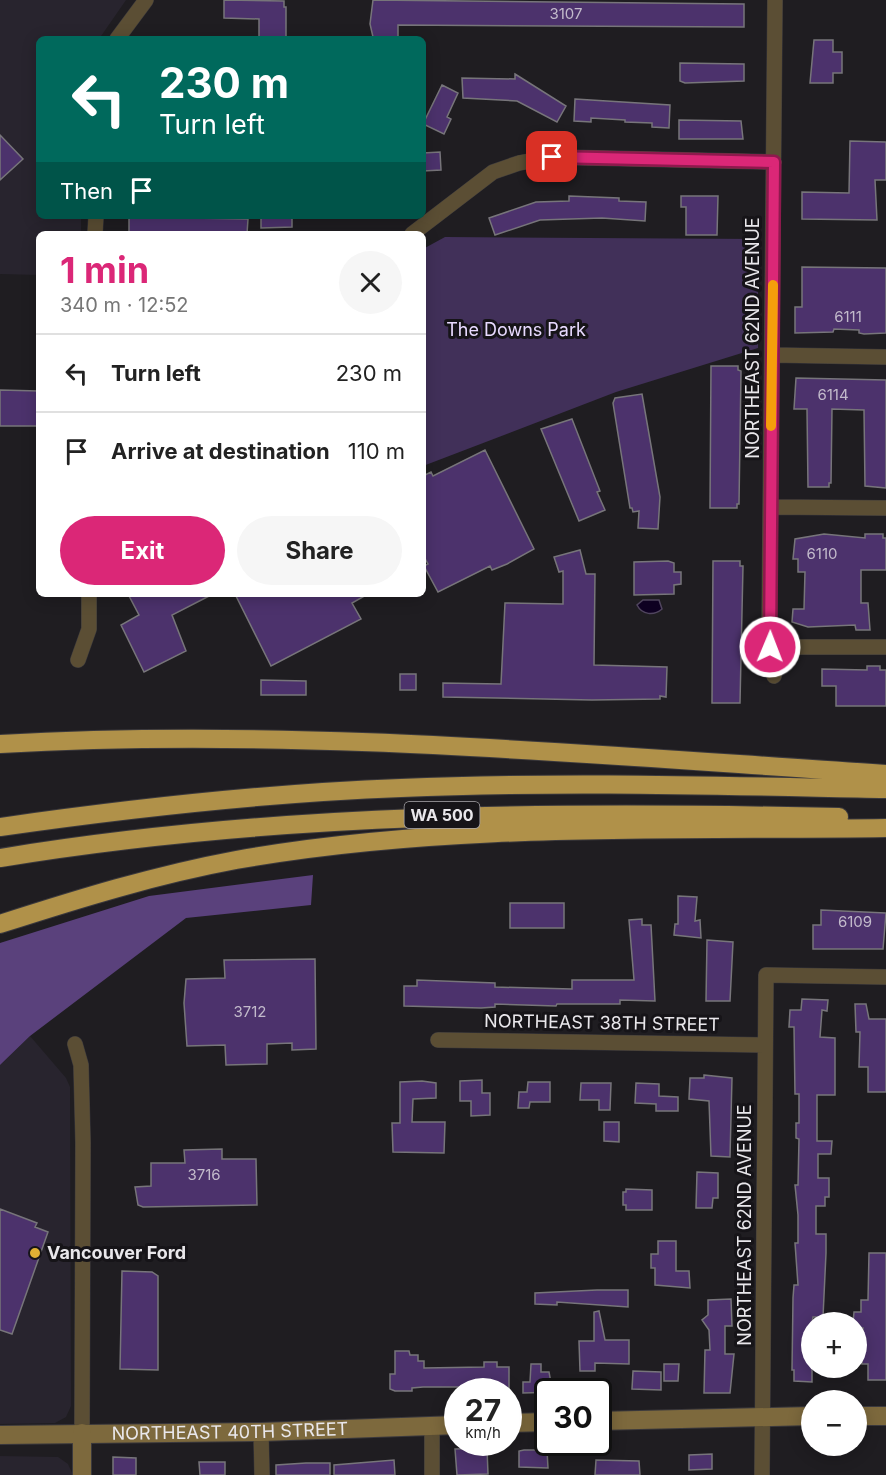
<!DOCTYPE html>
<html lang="en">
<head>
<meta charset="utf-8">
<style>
  :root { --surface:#fff; --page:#f6f6f6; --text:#222; --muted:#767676; --line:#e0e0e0; --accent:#db2777 }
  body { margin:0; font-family:Inter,sans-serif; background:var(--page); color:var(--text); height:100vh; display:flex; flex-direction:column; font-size:22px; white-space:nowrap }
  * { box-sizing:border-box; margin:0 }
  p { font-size:20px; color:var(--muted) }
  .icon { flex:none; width:33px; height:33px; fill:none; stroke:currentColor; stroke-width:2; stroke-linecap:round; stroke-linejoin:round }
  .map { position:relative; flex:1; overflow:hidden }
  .sheet { position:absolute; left:36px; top:231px; width:390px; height:366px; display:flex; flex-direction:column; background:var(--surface); border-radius:9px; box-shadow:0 3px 15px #0003 }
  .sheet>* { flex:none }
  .hud { position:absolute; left:36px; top:36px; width:390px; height:183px; border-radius:9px; box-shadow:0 3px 15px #0003; background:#00695c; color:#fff; overflow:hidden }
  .fabs { position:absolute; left:801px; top:1312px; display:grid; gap:12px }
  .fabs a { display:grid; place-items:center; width:66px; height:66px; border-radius:50%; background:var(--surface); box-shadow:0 3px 15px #0003; font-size:30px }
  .speed { position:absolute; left:444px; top:1378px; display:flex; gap:12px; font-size:30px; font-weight:700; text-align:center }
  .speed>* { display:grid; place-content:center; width:78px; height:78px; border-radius:50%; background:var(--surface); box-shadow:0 3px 15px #0003; line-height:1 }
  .speed small { font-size:15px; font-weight:400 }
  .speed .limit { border:3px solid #111; border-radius:9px; background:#fff; color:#111 }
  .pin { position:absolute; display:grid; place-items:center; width:51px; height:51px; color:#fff; margin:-26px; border-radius:12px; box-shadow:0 3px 9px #0006 }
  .me { position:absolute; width:66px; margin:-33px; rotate:1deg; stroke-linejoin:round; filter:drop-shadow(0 0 4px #0008) }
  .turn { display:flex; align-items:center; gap:21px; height:126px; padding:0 24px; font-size:27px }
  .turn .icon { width:78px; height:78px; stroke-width:2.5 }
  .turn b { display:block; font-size:42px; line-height:51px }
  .then { display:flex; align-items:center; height:57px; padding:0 24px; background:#0003; gap:12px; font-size:22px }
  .round { display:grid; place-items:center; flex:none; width:63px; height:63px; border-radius:32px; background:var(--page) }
  .headline { display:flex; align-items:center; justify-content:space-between; height:102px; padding:0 24px }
  h1 { font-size:36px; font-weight:700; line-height:45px; color:var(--accent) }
  .button { display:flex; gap:12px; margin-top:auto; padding:12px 24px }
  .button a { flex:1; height:69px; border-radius:36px; background:var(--accent); color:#fff; font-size:24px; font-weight:700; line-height:69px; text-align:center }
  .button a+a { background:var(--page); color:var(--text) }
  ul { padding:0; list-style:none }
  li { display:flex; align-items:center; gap:18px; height:78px; padding:0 24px; border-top:2px solid var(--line) }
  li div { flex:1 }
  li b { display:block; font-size:22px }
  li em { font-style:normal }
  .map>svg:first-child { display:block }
  .built { fill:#28242e }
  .green { fill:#413059 }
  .forest { fill:#5a417c }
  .water { fill:#0e0021; stroke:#50455e; stroke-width:1.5 }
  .building { fill:#4c326c; stroke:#77757a; stroke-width:1.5 }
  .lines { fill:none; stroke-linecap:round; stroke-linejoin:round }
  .street-casing { stroke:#3b393d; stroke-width:16 }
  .secondary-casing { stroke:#3b393d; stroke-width:20 }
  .highway-casing { stroke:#3b393d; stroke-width:20 }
  .street { stroke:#5b4e34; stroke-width:15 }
  .secondary { stroke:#7d693d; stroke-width:18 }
  .highway { stroke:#b09149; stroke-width:18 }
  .route-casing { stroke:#8e194d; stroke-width:15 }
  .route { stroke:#db2777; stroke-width:10 }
  .slow { stroke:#f59e0b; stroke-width:10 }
  .poi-dot { fill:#e0b034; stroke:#161418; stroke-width:2 }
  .labels { text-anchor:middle; stroke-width:6; stroke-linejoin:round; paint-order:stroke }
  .number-label { font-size:15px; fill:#c2bacb }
  .shield { fill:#161418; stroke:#aaa8ac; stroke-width:1.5 }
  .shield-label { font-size:16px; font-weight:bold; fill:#e9e7eb }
  .park-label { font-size:18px; fill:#e8daff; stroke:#161418 }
  .street-label { font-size:18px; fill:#e9e7eb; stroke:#161418 }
  .poi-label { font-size:18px; font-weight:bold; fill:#e9e7eb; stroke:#161418; text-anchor:start }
</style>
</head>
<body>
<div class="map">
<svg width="886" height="1475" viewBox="0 0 886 1475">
  <rect width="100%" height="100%" fill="#1f1d21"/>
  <!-- built -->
  <path class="built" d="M0,0H126L99,39H39V216H81V234H39V275L0,274Z
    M30,1036L66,1078L70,1087L71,1406L66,1417L55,1423L0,1424V1065Z
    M0,1456L58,1457L68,1464L73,1475H0Z"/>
  <!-- green -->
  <path class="green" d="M445,237L758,239V348L616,392L423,466V249Z"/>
  <!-- forest -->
  <path class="forest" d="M313,875L311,905L186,918L30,1036L0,1065V943L149,896Z"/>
  <!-- water -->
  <path class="water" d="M643,600H659L662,609C654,616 642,615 637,605Z"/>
  <!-- building -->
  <path class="building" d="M224,0L284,1V7H286V39H259V19L224,18Z
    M373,0L744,4V27L398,25V37H373L370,24Z
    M814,40H833V52H842V73H833V83H810Z
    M680,63L744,64V81L685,83L680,81Z
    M515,74L566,106L557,122L517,101L463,98L462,78L515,79Z
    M442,85L458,93L447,117L451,119L444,134L423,124Z
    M575,99L670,105L669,128L652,127V123L625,122V120L591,118V122L574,121Z
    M679,120L741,121L743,139H679Z
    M0,135L23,159L0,180Z
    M850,141L886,142V180H875L877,220L802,219V192L849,193Z
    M440,152L441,170L423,171V153Z
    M569,196L619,198V201L646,202L645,221L602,218L540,220L495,235L489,218L536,202L569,201Z
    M681,196H718L717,235H686V207H681Z
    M261,216H292V227L261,228Z
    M129,217L248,219L247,234H129Z
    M802,267L886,268V333L864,334L859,333V330L834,329L833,332L795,333V307H802Z
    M711,366H738V370L741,371L739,504H737V508H710Z
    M796,378L886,380V488L865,486L864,410L832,409L831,483H829V487H808L807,409H794Z
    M0,390L39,391V426H0Z
    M642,394L660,497L658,529L638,528L639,511L633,512L632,508H630L613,403L615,398Z
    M572,419L600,491L597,492L605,510L579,521L541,429Z
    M485,450L534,549L507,564L492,570L490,566L438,592L424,566L428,564L423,555V476L431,472L433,476Z
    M824,534L865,538V534H883V538H886V570H861V603H868L870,630H856L855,625L808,627L792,622L793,609H804L805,572H798V559H793L795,539Z
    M580,550L586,574H595L594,665L667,667L666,697L660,696V699L592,700L443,697V683L501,684L505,603L563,604V571L559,572L554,557Z
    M668,561L674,563V572H681V584L674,585V594L634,595V562Z
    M713,561H740V566H743L740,703H712Z
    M128,594H213L172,615L186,651L144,672L121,625L139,615Z
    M235,594H368L352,603L361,619L271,666Z
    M867,666H880V670H886V706H836V686H822V669L867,670Z
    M400,674H416V690H400Z
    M261,680L306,681V695H261Z
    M678,896L697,897L695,921L700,920L701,938L674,935L675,924H678Z
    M510,903H564V928H510Z
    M821,910L886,913L883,949H813V925H821Z
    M642,919V925H651L655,1001L620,1000V1004H557L556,1006L495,1004V1007L481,1008L404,1006V986H417V980L495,983V987L572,989V980H634L629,920Z
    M707,940L733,942L730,1001H706Z
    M315,959L316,1049L292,1050V1043L267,1044V1064L226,1065L225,1045L187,1046L184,1003L186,979L225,978L224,960Z
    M802,999L828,1000L827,1011L822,1010L820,1037L835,1038V1095H817V1141H832L831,1154H818V1178H829V1197H825V1206H816V1234H826V1253L823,1317H813L812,1323V1382L794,1381V1370H792L793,1298L794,1285H798L795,1243H798V1215L795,1185H798L799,1139L796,1138V1123H799V1094H795L794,1027H789L790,1010H801Z
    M855,1004H866L869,1019H886V1092H868V1067H859L860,1032H856Z
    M704,1075L732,1078L730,1157L711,1156L709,1101L689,1099L690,1078H704Z
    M482,1080V1093H490V1115L471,1116V1101H460V1081Z
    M422,1081L436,1083V1098L413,1099L412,1122H445L444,1153L393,1152L392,1123H400V1082Z
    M528,1082H550V1102H530L529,1108H518L519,1092H527Z
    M581,1083H611L610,1110H599V1100H580Z
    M636,1083L659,1084V1096L678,1097V1111H656V1104L635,1103Z
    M604,1122H619V1142L604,1141Z
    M222,1149V1159H256L257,1205L143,1207L138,1205L135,1187L151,1186V1163H185L184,1150Z
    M697,1172L718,1173V1198H713L712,1208H696Z
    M626,1189L652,1190V1210H626V1205H623V1192H626Z
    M0,1209L37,1223L35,1227L48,1232L12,1334L0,1330Z
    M658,1241H676V1271H689L690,1288L655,1285V1268H651V1254H658Z
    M869,1253H886V1380H868V1364H862L863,1328H856V1323H853L854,1312H861V1300H868Z
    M122,1271L152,1272L158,1276V1370L120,1369Z
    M597,1290H628V1307L557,1302V1305L535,1304V1293Z
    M731,1299L732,1326H725V1354H734L730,1393H704L705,1350H710L709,1330L702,1320L708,1315V1300Z
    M599,1311L605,1340H629V1364L595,1363V1371H580L579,1341H594V1312Z
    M395,1351H409L410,1355H418V1361H424V1368L484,1367V1362H497V1367H509V1388L485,1391L472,1389V1387H423L412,1388V1391H395L390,1389V1374H395Z
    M531,1364H541V1372H549L551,1383H558V1392L523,1393V1382H530Z
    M664,1364H679L678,1381H664Z
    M633,1371L661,1372V1390L632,1389Z
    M487,1448L488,1474L457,1475L455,1449Z
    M524,1450H547L548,1468L519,1467V1451Z
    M712,1454V1469L689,1470V1455Z
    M113,1457L136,1458V1475H113Z
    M394,1460L395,1475H334V1465Z
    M596,1460L639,1461L640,1475H595Z
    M199,1462H225V1475H200Z
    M306,1463H330V1475H276V1465Z"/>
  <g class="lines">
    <defs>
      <path id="street" d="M117,39L146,0
        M95,234L96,216
        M412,234L493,172L519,163L552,157L774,162
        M772,355L886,357
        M771,507L886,508
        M769,647H886
        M78,660L89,629V594
        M774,676L769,647L775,0
        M438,1040L765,1045
        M75,1044L81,1065L83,1143L82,1433
        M432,1425V1475
        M261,1432L262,1475
        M762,1475L766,975L886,977"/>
      <g id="secondary">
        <path d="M856,1416H886"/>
        <path d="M598,1421L812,1416"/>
        <path d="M508,1423L548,1422"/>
        <path id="s1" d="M0,1435L261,1432L458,1425"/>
        <path d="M82,1475V1433"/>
      </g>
      <path id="highway" d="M0,744C295,727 591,755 886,774
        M0,827C133,808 267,793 401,788C562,781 725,786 886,789
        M0,858C278,812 558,811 839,817
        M0,924C78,899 155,875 236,860C449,822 670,831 886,828"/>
    </defs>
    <!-- street casing -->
    <use href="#street" class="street-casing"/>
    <!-- secondary casing -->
    <use href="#secondary" class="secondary-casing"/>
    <!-- highway casing -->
    <use href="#highway" class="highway-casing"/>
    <!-- street -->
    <use href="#street" class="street"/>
    <!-- secondary -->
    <use href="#secondary" class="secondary"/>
    <!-- highway -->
    <use href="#highway" class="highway"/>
  </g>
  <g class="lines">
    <defs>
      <path id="route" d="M552,157L774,162L770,647"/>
    </defs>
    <!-- route casing -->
    <use href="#route" class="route-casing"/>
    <!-- route -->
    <use href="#route" class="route"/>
    <!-- slow -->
    <path class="slow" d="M771,426L773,285"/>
  </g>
  <!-- markers -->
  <circle class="poi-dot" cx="35" cy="1253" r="6"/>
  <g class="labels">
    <!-- number labels -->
    <g class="number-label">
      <text x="566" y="19">3107</text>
      <text x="848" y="322">6111</text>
      <text x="833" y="400">6114</text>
      <text x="822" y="559">6110</text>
      <text x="855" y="927">6109</text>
      <text x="250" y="1017">3712</text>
      <text x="204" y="1180">3716</text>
    </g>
    <!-- shield labels -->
    <rect class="shield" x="404.5" y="802" width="75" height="26" rx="4.5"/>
    <g class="shield-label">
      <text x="442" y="821">WA 500</text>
    </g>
    <!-- park labels -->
    <g class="park-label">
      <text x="516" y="336">The Downs Park</text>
    </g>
    <!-- street labels -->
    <g class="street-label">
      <text transform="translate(753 338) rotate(-90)" y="6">NORTHEAST 62ND AVENUE</text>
      <text transform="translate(602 1023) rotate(1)" y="6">NORTHEAST 38TH STREET</text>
      <text transform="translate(745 1225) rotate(-90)" y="6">NORTHEAST 62ND AVENUE</text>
      <text dy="6" stroke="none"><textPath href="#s1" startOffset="230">NORTHEAST 40TH STREET</textPath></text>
    </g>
    <!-- poi labels -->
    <g class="poi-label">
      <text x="47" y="1259">Vancouver Ford</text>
    </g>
  </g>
</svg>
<div class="fabs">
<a>+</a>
<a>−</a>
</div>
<div class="speed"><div>27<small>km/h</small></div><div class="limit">30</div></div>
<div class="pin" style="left:552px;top:157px;background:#d93025"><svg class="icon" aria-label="arrive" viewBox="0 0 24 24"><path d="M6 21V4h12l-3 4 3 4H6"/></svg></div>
<svg class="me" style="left:770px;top:647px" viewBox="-20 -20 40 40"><circle r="17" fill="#db2777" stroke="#fff" stroke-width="3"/><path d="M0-11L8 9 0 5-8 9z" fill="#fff"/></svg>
<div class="hud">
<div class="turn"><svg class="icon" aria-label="left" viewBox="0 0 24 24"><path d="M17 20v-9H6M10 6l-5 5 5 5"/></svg><div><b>230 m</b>Turn left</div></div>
<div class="then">Then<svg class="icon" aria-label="arrive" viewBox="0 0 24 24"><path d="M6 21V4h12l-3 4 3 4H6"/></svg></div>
</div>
<section class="sheet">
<div class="headline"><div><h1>1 min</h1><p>340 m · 12:52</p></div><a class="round"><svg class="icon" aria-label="close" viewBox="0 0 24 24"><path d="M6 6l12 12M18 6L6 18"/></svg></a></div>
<ul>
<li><svg class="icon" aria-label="left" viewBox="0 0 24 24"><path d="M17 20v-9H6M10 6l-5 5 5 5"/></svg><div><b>Turn left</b></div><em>230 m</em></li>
<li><svg class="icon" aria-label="arrive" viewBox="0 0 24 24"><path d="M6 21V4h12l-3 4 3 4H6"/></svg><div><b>Arrive at destination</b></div><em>110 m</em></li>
</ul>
<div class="button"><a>Exit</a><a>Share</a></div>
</section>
</div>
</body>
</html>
